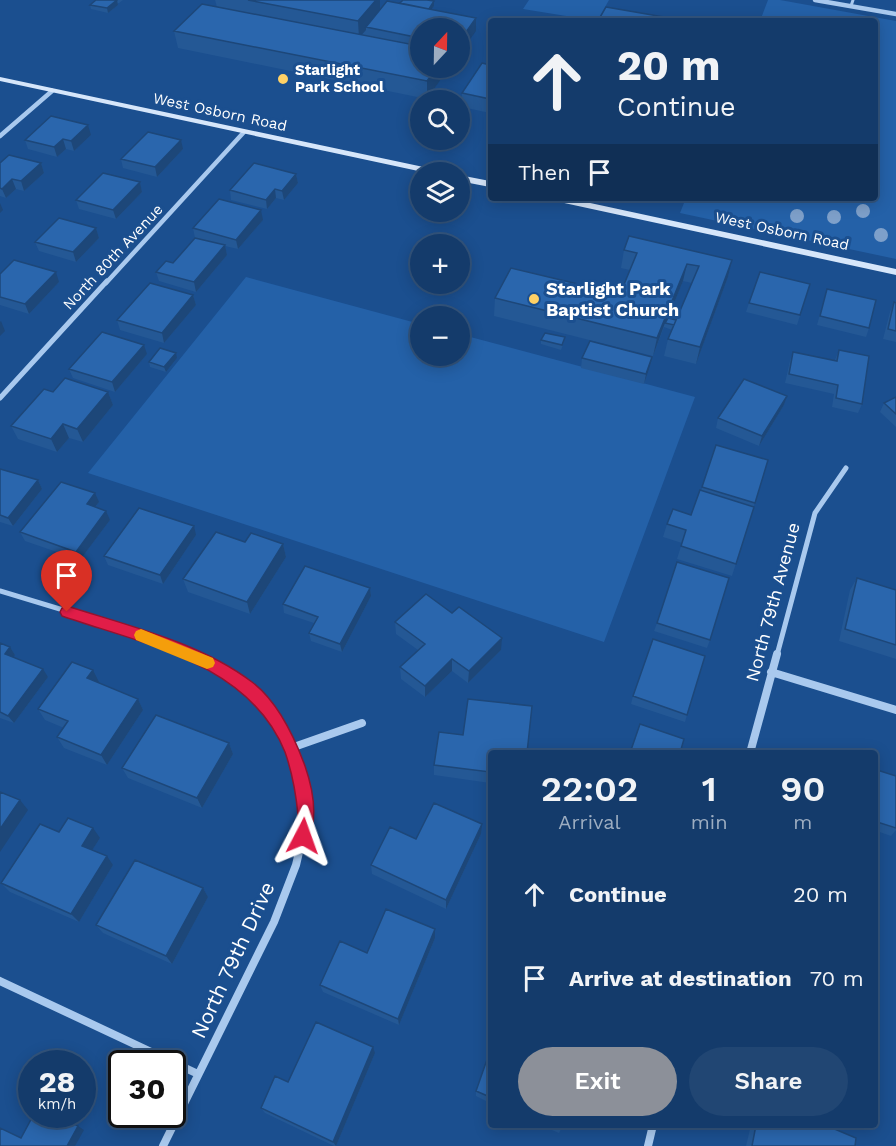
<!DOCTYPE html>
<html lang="en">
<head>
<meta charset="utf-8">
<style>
  :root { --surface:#143b6b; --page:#214673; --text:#f1f3f6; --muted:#9dadc1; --line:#33557e; --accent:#8c9099 }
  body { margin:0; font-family:"Work Sans",sans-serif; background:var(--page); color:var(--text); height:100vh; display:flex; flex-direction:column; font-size:22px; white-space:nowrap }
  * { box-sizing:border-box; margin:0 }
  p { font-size:20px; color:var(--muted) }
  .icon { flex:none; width:33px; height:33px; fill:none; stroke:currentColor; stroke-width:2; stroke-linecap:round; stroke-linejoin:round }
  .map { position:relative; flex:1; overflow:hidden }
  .drawer { position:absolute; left:488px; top:750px; width:390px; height:378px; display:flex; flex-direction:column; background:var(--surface); border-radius:6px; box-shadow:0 3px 15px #0003,0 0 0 2px var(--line) }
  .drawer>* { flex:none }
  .guide { position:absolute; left:488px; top:18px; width:390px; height:183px; border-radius:6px; box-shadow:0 3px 15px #0003,0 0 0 2px var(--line); background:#143b6b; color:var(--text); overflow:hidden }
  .needle { width:39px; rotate:22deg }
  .tools { position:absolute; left:410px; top:18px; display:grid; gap:12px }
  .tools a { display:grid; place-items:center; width:60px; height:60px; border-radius:50%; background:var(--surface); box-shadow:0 3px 15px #0003,0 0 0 2px var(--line); font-size:30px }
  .speed { position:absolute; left:18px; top:1050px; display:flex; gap:12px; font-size:30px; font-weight:700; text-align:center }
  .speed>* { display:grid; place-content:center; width:78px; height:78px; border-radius:50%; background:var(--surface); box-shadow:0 3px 15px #0003,0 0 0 2px var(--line); line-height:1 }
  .speed small { font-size:15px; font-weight:400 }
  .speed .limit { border:3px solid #111; border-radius:9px; background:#fff; color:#111 }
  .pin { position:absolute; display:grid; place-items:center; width:51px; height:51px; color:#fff; margin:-62px -26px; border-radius:50% 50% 50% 0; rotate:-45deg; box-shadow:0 0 6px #0007 }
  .pin .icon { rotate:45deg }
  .me { position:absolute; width:66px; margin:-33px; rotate:4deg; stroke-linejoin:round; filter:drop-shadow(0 0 4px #0008) }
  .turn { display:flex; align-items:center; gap:21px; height:126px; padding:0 30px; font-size:27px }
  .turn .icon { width:78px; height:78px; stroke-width:2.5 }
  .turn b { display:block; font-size:42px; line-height:51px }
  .then { display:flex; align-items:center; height:57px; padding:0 30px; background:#0003; gap:12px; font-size:22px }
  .eta { display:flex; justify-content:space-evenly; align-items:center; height:102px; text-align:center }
  .eta b { font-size:36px; font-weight:600; line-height:42px }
  .button { display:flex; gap:12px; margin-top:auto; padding:12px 30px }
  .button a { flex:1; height:69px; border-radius:36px; background:var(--accent); color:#fff; font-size:24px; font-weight:600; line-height:69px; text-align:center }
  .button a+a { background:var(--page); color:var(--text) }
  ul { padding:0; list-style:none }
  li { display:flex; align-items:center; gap:18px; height:84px; padding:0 30px }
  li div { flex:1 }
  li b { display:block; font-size:22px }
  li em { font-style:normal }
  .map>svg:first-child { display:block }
  .green { fill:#2461a8 }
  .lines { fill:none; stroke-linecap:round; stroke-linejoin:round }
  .lane { stroke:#a9c9ee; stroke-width:3 }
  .street-far2 { stroke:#a9c9ee; stroke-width:4.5 }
  .street-far1 { stroke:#a9c9ee; stroke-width:5 }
  .street { stroke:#a9c9ee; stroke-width:8 }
  .secondary { fill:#d6e6fa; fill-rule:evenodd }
  .tree { fill:#7ea0ca }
  .wall { fill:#245895; fill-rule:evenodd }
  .shaded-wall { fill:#1d4779 }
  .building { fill:#2a66ad; stroke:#1d4779; stroke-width:1.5 }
  .route { fill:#e11d48; stroke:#92132f; stroke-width:1.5 }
  .slow { fill:#f59e0b }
  .poi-dot { fill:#ffd166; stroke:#1b4f8f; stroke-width:2 }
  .labels { text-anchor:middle; stroke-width:6; stroke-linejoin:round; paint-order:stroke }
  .far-poi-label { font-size:15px; font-weight:bold; fill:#fff; stroke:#1b4f8f; text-anchor:start }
  .far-street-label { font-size:15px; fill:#fff; stroke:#1b4f8f }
  .poi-label { font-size:18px; font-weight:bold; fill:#fff; stroke:#1b4f8f; text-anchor:start }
  .street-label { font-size:18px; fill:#fff; stroke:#1b4f8f }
  .near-street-label { font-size:21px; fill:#fff; stroke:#1b4f8f }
</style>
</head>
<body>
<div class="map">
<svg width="896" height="1146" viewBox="0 0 896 1146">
  <rect width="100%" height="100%" fill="#1b4f8f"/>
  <!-- green -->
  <path class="green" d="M529,0H609L597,21L523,9Z
    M768,0H780L896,21V259L680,213L686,198H874V21H760Z
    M246,277L420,324V356H459V334L695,397L604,642L88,473Z"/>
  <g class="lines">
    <!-- lane -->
    <path class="lane" d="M851,6L853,0"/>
    <!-- street-far2 -->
    <path class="street-far2" d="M815,0L896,14
      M0,136L52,91
      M106,283L244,132"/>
    <!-- street-far1 -->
    <path class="street-far1" d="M0,398L107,281
      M0,591L126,629L191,655
      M777,655L815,513L846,468"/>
    <!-- street -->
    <path class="street" d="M771,672L896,710
      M291,748L362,723
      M750,753L777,654
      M0,981L198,1074
      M163,1146L274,922L296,865L307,818L306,802L297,765L280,727L269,710L245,685L188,654
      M648,1146L653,1125"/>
    <!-- secondary -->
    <path class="secondary" d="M0,77L433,169L437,172H423L0,81Z
      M459,175L490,181V187L459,181Z
      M551,198H567L896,269V275L555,201Z"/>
  </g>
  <!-- trees -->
  <g class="tree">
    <circle cx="863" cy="211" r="7"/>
    <circle cx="797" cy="216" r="7"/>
    <circle cx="834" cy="217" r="7"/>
    <circle cx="881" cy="235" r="7"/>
  </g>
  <!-- wall -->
  <path class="wall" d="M96,0H123L119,3H118V5L108,13L91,9L90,5Z
    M215,0H380V10L400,3L434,1V6L432,9L476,18V31L459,28H420V68H448L427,99L178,48L174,31L217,7Z
    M490,48V64L489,63V50Z
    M490,65V113L462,107V93Z
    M91,135L74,151L66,149L57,157L28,149L25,140Z
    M183,149L157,177L123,168L121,159Z
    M0,163H41L44,173L24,191L16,189L6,198L0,196Z
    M296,174L298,183L284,200L276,198L267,209L231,200L230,190Z
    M140,182L142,192L116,219L79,209L76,200Z
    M263,220L238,249L225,246L227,255L196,292L159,281L156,272L173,263L195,238L193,228Z
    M96,228L99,238L76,262L39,251L35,242Z
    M624,250L732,260L728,277L696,364L664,356L668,339L672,330L664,327L653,356L494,316L495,298L620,294L630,270L621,268ZM683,281L692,283L676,320L668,318Z
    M0,274L59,282L29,314L0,305Z
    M810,284L797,325L746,312L749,303Z
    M827,289L869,328L866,337L817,325Z
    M193,295L196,305L164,343L120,330L117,320Z
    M894,302L896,303V342L883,339L890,312Z
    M565,337L564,342L561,350L541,344V340Z
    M839,350L862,404L858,413L832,407L834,394L785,383L790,361L793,352L835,360Z
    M147,354L115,392L73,378L69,369Z
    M652,357L650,366L644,384L581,368L582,358Z
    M177,358L166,372L150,367L149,362Z
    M53,392H108L113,405L83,442L69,438L57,452L18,439L11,426Z
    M787,396L784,405L759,446L716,428L718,418Z
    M896,397V427L880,412L884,403Z
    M716,445L768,460L732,576L677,559L682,543L663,537L667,524L691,515L701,491Z
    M0,469L38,480L42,489L13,526L0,522Z
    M99,502L95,507L110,520L80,560L25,541L20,532Z
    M196,535L163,584L108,565L104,556Z
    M245,542L283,544L286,557L250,614L188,592L183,579Z
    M857,578L896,590V659L839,641L850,590Z
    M370,588L371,596L342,652L311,641L309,633L314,623L284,613L283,604Z
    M395,622L501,650L468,683L452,671L425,697L401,679L400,667L418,650L396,634Z
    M657,623L710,640L707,648L654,631Z
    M0,643L10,647L15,655L13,657L48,677L14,723L0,718Z
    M99,682L98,683L138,699L143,710L107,765L64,748L57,737L64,728L45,720L38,709Z
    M633,696L687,715L685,722L631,704Z
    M229,743L233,754L202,808L128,778L122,768Z
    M490,753V783L434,775V765Z
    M874,769L896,776V830L891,836L874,830Z
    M59,832L100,838L92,850L113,865L79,922L10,892L1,883Z
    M481,834L446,909L372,874L371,865L416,839Z
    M203,888L208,897L172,964L103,933L96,925Z
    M435,938L399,1025L323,992L320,985Z
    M490,1051V1103L476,1096V1091Z
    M375,1053L336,1146H334L265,1113L261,1108L288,1082Z
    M540,1125H563L559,1133Z
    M751,1125H825L855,1146H746Z"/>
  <!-- shaded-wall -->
  <path class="shaded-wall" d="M117,0L118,5L108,13L107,8Z
    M376,0H380V13L366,27V30L359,38L358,21Z
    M434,1V6L429,13V9Z
    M476,18V31L459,55V42Z
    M437,68H448V69L427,99V81Z
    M88,125L91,135L74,151L71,141Z
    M63,139L66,149L57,157L54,147Z
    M181,140L183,149L157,177L155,167Z
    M41,163L44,173L24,191L21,181Z
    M296,174L298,183L284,200L282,191Z
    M12,179L16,189L6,198L2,189Z
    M140,182L142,192L116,219L113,210Z
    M275,189L276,198L267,209L266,200Z
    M0,203L3,210L0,213Z
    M261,210L263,220L238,249L236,240Z
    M96,228L99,238L76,262L73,252Z
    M225,245L227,255L196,292L194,282Z
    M732,260L728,277L696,364L700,347Z
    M687,264L683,281L666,323H665L653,356L657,338Z
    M56,272L59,282L29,314L25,304Z
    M193,295L196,305L164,343L162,333Z
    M1,321L5,331L0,336V322Z
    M144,345L147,354L115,392L112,382Z
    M176,353L177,358L166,372L164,367Z
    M652,357L650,366L644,384L646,374Z
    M108,392L113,405L83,442L77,429Z
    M787,396L784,405L759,446L762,436Z
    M63,424L69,438L57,452L51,439Z
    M38,480L42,489L13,526L8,518Z
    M95,493L99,502L90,513L87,504Z
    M106,511L110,520L80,560L76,552Z
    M194,526L196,535L163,584L160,575Z
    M283,544L286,557L250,614L247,602Z
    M370,588L371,596L342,652L340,644Z
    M502,638L501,650L468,683L469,671Z
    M10,647L15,655L10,662L5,654Z
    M452,659V671L425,697V686Z
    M43,669L48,677L14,723L8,716Z
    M93,670L99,682L93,690L87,678Z
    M138,699L143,710L107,765L101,755Z
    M229,743L233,754L202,808L197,798Z
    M20,800L28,810L0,852V829Z
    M482,824L481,834L446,909V900Z
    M93,828L100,838L89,855L82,846Z
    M107,856L113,865L79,922L71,914Z
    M203,888L208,897L172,964L166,956Z
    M435,929V938L399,1025L398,1019Z
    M373,1047L375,1053L336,1146L333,1142Z
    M78,1126L84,1130L75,1146H67Z"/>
  <!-- building -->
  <path class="building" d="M96,0H117L107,8L90,5Z
    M248,0H376L358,21Z
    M403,0H427L434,1L429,9L400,3Z
    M387,1L476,18L459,42V28H420V38L366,27Z
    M202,4L420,46V68H437L427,81L174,31Z
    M606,7L687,21H598Z
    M482,63L490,65V99L462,93Z
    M51,116L88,125L71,141L63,139L54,147L25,140Z
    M148,132L181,140L155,167L121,159Z
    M9,155L41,163L21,181L12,179L2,189L0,188V163Z
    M254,163L296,174L282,191L275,189L266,200L230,190Z
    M103,173L140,182L113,210L76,200Z
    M219,199L261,210L236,240L193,228Z
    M59,218L96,228L73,252L35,242Z
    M629,236L732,260L700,347L668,339L699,266L687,264L657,338L495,298L511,268L620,294L637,253L624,250Z
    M195,238L225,245L194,282L156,272L166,261L173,263Z
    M14,260L56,272L25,304L0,297V274Z
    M760,272L810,284L800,315L749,303Z
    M150,283L193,295L162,333L117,320Z
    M827,289L876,300L869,328L820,316Z
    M894,302L896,303V331L888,329Z
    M668,318L676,320L674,325L665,323Z
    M102,332L144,345L112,382L69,369Z
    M545,333L565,337L562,345L541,340Z
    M590,341L652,357L646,374L582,358Z
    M160,348L176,353L164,367L149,362Z
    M839,350L869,356L862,404L836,398L838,385L789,374L793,352L837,361Z
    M65,378L108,392L77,429L63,424L51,439L11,426L44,389L53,392Z
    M744,379L787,396L762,436L718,418Z
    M896,397V414L884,403Z
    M716,445L768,460L755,503L702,487Z
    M0,469L38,480L8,518L0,515Z
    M61,482L95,493L87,504L106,511L76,552L20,532Z
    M700,490L754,507L736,564L681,546L686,530L667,524L673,509L691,515Z
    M139,508L194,526L160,575L104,556Z
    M216,532L245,542L251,533L283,544L247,602L183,579Z
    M677,562L729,578L710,640L657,623Z
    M305,566L370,588L340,644L309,633L318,617L283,604Z
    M857,578L896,590V645L845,629Z
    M426,594L452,613L459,607L502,638L469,671L452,659L425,686L400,667L425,644L395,622Z
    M653,639L705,656L687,715L633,696Z
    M0,643L10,647L5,654L43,669L8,716L0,712Z
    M72,662L93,670L87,678L138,699L101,755L57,737L68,721L38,709Z
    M468,699L532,706L527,753H490V772L434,765L439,732L463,735Z
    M156,715L229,743L197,798L122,768Z
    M640,724L684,739L680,753H630Z
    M816,749L828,753H815Z
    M874,769L896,776V828L874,821Z
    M0,792L20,800L0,829Z
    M434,803L482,824L446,900L371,865L390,827L416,839Z
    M68,818L93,828L82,846L107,856L71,914L1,883L40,824L59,832Z
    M135,860L203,888L166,956L96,925Z
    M874,877L879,878L874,904Z
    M386,909L435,929L398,1019L320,985L340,941L367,953Z
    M316,1022L373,1047L333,1142L261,1108L275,1076L288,1082Z
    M490,1051V1097L476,1091Z
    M34,1114H54L78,1126L67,1146H0V1128L21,1138Z
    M554,1125H563L562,1129Z
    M756,1125H825L856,1138L855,1146H752Z"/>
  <!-- route -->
  <path class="route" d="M67,606C129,626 199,642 252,682C277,701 294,736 305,766C313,789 318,818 308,841L303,843L297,841C293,832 299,824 298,815C296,794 292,772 285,752C249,663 143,644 62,616L60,612L62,608Z"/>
  <!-- slow -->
  <path class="slow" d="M141,629L213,658L215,663L213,667L207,669L202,667L136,640L134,635L136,631Z"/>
  <!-- markers -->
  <g class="poi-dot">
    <circle cx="283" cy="79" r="6"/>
    <circle cx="534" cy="299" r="6"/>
  </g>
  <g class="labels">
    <!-- far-poi labels -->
    <g class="far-poi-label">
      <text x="295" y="75">Starlight<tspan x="295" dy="17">Park School</tspan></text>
    </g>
    <!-- far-street labels -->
    <g class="far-street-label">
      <text transform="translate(220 112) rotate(12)" y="5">West Osborn Road</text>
      <text transform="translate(782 231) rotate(12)" y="5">West Osborn Road</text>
      <text transform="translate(113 257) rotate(-47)" y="5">North 80th Avenue</text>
    </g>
    <!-- poi labels -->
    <g class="poi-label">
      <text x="546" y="295">Starlight Park<tspan x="546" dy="21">Baptist Church</tspan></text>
    </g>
    <!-- street labels -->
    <g class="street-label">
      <text transform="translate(773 602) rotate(-75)" y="6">North 79th Avenue</text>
    </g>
    <!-- near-street labels -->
    <g class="near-street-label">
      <text transform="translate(233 960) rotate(-65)" y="7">North 79th Drive</text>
    </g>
  </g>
</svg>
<div class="tools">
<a><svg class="needle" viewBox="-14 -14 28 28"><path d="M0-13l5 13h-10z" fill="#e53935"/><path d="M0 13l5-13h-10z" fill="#9dadc1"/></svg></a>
<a><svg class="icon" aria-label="search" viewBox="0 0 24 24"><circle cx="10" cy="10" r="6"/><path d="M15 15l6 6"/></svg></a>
<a><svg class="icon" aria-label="layers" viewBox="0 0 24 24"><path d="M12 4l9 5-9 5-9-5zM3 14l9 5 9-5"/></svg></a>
<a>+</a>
<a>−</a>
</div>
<div class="speed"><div>28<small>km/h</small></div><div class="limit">30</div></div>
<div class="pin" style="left:67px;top:612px;background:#d93025"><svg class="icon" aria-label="arrive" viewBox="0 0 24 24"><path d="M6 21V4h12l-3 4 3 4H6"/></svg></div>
<svg class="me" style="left:303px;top:836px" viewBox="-20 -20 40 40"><path d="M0-17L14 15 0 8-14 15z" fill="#e11d48" stroke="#fff" stroke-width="4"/></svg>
<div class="guide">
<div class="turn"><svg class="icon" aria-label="ahead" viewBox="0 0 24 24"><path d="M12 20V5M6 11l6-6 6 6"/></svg><div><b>20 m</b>Continue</div></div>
<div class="then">Then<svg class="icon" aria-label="arrive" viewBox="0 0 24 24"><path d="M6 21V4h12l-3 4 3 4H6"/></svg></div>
</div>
<section class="drawer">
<div class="eta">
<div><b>22:02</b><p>Arrival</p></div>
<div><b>1</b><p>min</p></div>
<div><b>90</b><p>m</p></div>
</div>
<ul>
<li><svg class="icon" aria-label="ahead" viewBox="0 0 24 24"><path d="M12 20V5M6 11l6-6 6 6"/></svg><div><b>Continue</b></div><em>20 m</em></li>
<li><svg class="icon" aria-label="arrive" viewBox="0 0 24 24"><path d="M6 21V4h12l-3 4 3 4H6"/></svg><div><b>Arrive at destination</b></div><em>70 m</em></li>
</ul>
<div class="button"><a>Exit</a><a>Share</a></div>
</section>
</div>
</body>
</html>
